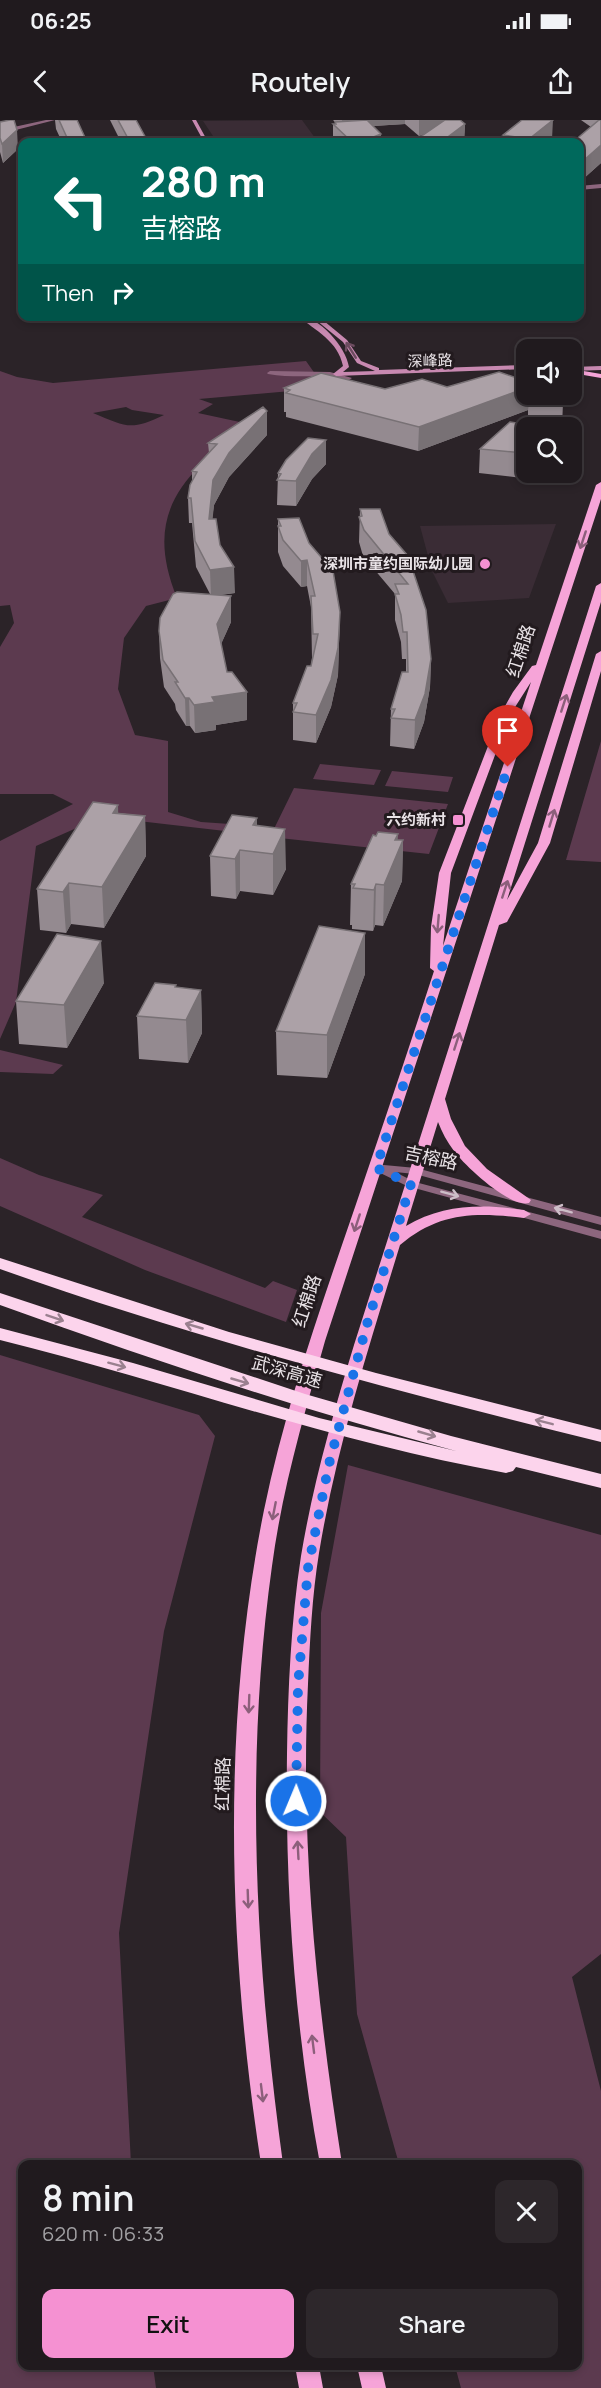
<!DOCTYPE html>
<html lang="en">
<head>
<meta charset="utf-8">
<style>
  :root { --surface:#201a1e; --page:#2d272b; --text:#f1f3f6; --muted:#a2a1a4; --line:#3d383c; --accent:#f591d2 }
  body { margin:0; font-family:Manrope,"Noto Sans SC",sans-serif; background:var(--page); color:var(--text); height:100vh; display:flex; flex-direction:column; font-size:22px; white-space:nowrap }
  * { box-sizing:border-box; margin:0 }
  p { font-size:20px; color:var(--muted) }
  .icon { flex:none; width:33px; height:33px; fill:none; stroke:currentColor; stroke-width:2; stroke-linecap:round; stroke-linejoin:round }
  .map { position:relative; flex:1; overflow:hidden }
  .panel { position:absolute; left:18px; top:2040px; width:564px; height:210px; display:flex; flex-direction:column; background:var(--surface); border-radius:12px; box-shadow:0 3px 9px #0003,0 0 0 2px var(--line) }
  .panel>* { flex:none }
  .top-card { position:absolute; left:18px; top:18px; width:566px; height:183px; border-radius:12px; box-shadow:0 3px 9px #0003,0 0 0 2px var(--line); background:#00695c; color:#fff; overflow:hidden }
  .fabs { position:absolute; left:516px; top:219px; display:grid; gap:12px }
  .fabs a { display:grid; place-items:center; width:66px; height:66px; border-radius:12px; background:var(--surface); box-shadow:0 3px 9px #0003,0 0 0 2px var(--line); font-size:30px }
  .pin { position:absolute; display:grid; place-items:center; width:51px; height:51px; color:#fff; margin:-62px -26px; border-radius:50% 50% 50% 0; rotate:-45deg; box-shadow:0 0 6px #0007 }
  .pin .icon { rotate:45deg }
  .me { position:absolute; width:66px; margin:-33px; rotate:1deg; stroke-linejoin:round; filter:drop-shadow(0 0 4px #0008) }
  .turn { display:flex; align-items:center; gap:21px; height:126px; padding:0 24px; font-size:27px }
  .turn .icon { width:78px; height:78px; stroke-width:2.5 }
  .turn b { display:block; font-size:42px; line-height:51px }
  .then { display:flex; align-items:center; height:57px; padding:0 24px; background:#0003; gap:12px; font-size:22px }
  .round { display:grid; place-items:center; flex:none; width:63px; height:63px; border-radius:12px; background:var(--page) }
  .headline { display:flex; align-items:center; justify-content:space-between; height:102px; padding:0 24px }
  h1 { font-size:36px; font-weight:600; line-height:45px }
  .primary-button { display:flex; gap:12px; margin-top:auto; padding:12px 24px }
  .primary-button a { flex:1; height:69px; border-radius:12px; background:var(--accent); color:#111; font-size:24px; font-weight:600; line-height:69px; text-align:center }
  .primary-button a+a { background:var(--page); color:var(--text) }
  .status { display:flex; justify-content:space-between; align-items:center; height:42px; padding:0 30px; background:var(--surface); direction:ltr }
  .status svg { height:16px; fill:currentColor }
  header { display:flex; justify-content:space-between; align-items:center; height:78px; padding:0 24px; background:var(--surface); font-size:27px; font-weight:600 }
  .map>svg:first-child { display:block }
  .built { fill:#3a2c35 }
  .green { fill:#5c3a4f; fill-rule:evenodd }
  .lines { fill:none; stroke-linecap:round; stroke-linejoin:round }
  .street { fill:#8d667e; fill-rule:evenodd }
  .secondary { fill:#c889b1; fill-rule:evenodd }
  .primary { fill:#f6a4d8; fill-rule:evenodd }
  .highway { fill:#fcd4ec; fill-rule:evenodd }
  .wall { fill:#948a90 }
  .shaded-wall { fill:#787175 }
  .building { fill:#aca1a7; stroke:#787175; stroke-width:1.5 }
  .oneway { stroke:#6d4c60 }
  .oneway2 { stroke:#8c5f7b }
  .oneway3 { stroke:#cdbec8 }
  .oneway4 { stroke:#9a808f }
  .route { stroke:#1a73e8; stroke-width:10; stroke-dasharray:0 18 }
  .poi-dot { fill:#f591d2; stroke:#221a1e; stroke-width:2 }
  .labels { text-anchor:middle; stroke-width:6; stroke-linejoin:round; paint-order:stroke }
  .far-street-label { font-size:15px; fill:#e9e3e7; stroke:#221a1e }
  .far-poi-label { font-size:15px; font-weight:bold; fill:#e9e3e7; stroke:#221a1e; text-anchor:end }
  .street-label { font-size:18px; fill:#e9e3e7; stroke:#221a1e }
</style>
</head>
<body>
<div class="status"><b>06:25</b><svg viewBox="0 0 49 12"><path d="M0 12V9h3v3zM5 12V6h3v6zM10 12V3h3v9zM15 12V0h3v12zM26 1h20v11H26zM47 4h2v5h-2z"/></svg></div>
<header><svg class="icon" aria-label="back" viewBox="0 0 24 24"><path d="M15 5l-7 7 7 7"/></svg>Routely<svg class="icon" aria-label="share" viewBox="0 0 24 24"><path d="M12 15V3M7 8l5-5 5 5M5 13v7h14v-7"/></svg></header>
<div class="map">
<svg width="601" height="2268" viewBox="0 0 601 2268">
  <rect width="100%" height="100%" fill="#2b2328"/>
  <!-- built -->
  <path class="built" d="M302,0L318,22H217L203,1Z
    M556,404L529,478L448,483L432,451L420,406Z"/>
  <!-- green -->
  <path class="green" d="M306,241L325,268L199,279L213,284L198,293L249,304C184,354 142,392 177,478L146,486L124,518L118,569L135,615L168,621V692L201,702L230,704L225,711L121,699L90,702L36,726L16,882L0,919V721L73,684L53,674H0V527L14,503L10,485L0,486V251L17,257L53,263ZM126,287L132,290L164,295C130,311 127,307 93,293Z
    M601,621V742L566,740Z
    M320,644L381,650L374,665L313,659Z
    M392,651L453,657L448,672L385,666Z
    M294,668L448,684L429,734L270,717Z
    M0,930L63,945L53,954L0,952Z
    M0,1038L39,1055L103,1075L82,1097L265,1168L273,1161L297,1170L286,1202L145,1150L0,1086Z
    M0,1235L199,1295L215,1316L164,1511L119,1813L131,2044H22V2246H153L156,2268H0Z
    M348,1345L601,1415V1834L572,1857L601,1971V2268H461L455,2246H578V2044H399L357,1894L346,1717L320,1692L321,1493Z"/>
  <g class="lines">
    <!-- street -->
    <path class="street" d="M46,0H55L0,14V10Z
      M601,64V68L579,70V66Z
      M270,251L330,252L352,258L349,260C322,253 295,259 268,254L267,253Z
      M384,1045L416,1048L601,1097V1105L415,1054L395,1052L415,1062L601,1111V1119L407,1066L370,1048L372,1046Z"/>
    <!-- secondary -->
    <path class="secondary" d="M192,0H196L208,22H204Z
      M298,196C319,196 346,227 349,247L343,252L375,251L357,243L343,222L311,196H318L347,220L361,241L379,248V250L526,245V249L336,256L333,254L343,246C338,221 316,211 298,196Z
      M601,246V250L572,251V247Z"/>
    <!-- primary -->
    <path class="primary" d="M572,249L601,254V258L572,253Z
      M601,362V379L325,1221C304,1295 282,1370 272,1446C244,1646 256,1845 283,2044H261C228,1830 221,1603 264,1390C285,1288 320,1189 354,1090C381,1011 408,931 434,851L430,848L431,807L439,753L500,595L513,572L532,546L536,545L596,365ZM531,562L443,826L451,753L510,595Z
      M601,463V482L507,780L538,723L596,534L601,531V551L550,723L507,802L499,805L445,979L451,999L465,1026L487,1049L531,1080L529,1083C510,1088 465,1046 454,1031C447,1022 442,1012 438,1002L406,1106C443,1084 483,1084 524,1090L531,1094L524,1098C475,1092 439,1092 400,1125C369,1226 336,1329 319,1433C312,1476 310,1520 308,1564C300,1725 317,1885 342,2044H320C295,1910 285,1771 287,1634C288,1568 291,1501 301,1436C313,1364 333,1294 354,1225L596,466Z
      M295,2246H319L323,2268H299Z
      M357,2246H381L386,2268H362Z"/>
    <!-- highway -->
    <path class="highway" d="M0,1138L229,1212L376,1253L601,1310V1322C398,1272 197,1219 0,1149Z
      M0,1173L305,1274L451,1316L601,1354V1368L516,1347L513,1351L506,1353C333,1322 169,1262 0,1220V1208L133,1243L319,1298L456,1331C301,1290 150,1239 0,1185Z"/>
  </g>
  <!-- wall -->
  <path class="wall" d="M55,0H77L87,22H62L56,9Z
    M110,0H136L148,22H121Z
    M333,0H460L465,4L464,22H413L427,13L419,16L405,4L373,6L381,22H333V4H335V2Z
    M581,0H601V43L582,60H579V22L591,7Z
    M0,2L18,29L3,43L0,32Z
    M503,15L552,19L547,22H502Z
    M447,267L537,276L563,283L562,307H547L522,358L479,353L480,329L528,304V290L418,331L286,297V292H284V268L385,269Z
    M267,315L229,357L214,385L212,399L235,473L220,475L231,502L221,524L227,552L247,600L216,605V610L195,613L190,606H186L176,590L175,584L164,567L160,538L159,511L210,474L196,447L192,403H189L188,378L192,361V351L209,333L208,323Z
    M326,320V344L312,359L296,386L277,385L278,353Z
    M360,389L389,414L408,436L431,539L430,567L424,602L414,629L390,626L391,589L406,552V539H402L401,522L395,500V474L363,436L359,422Z
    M278,399L309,423L340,492L338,555L331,587L316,623L293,620V583L311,546L312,538L311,487L307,466L301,467L283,446L278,432Z
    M118,685V693L145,696L146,736L104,808L71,804L66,813L40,810L37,769Z
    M257,706L286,749L273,775L240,771L236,779L211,776L210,736Z
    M397,720H403L402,761L383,806L375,805L373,811L352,809V805H350L351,764Z
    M365,813V854L327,958L277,955L276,911Z
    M104,863L67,928L19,924L16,881Z
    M176,865V867L201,870L202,913L188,943L139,939L137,896Z"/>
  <!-- shaded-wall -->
  <path class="shaded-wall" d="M342,0H405V4L342,8Z
    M419,0H451L444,5L419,16Z
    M553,0L552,19L547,22H529V19Z
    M465,4L464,22H441Z
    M17,10L18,29L3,43L2,24Z
    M381,14V22H361Z
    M601,25V43L582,60L583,41Z
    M526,268V274H537V284H529L528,290L418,331L419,307Z
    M267,291V315L229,357L214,385L210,425L209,399L213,360L229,333Z
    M326,320V344L312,359L296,386V361L312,334Z
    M526,330V352H528L522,358L524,333Z
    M307,440V466L301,467V441Z
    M234,447L235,473L211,476L210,450Z
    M231,476V502L218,531L217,504Z
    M340,492L338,555L331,587L316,623V595Z
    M431,539L430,567L424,602L414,629L415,600Z
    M247,572V600L216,605V610L195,613L194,585L212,577Z
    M185,578H189L190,606H186Z
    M118,685L119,725L113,693Z
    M145,696L146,736L104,808L102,767Z
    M257,698V732L253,705Z
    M285,709L286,749L273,775V734Z
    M398,714L397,733L403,720L402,761L383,806L384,765L395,720Z
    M240,730V771L236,779L235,739Z
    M69,763L71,804L66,813L63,772Z
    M376,764L375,805L373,811L374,770Z
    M365,813V854L327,958V915Z
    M101,821L104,863L67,928L64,885Z
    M201,870L202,913L188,943L186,900Z"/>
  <!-- building -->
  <path class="building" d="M10,0H14L17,10L2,24L0,18V2Z
    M59,0H77L87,22H69Z
    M118,0H136L148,22H130Z
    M367,0L381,14L361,22H352L333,4H336L335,2Z
    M445,0H460L465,4L441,22H413Z
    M522,0H553L529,19L503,15Z
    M599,0H601V25L583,41L579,40V22H573Z
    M499,252L526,261V268L419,307L286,273L290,270L284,268L321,253L385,269L422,259L447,267Z
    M539,274H559L563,283L529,284Z
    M263,287L267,291L229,333L213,360L209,399H216L220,425L234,447L210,450L195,421L191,378H188L190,365L197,352L192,351L217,324L208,323Z
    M510,302L549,308H526V330L524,333L480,329Z
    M308,318L326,320L312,334L296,361L277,360L281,354L278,353L286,340Z
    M360,389H380L389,414L408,436L426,490L431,539L425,574L415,600L391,598L395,589H391L402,552H408L407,512H403L401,495L395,474H399L395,464H408L364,410L359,397L362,396Z
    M299,398L309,423L333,451L340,492L338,528L331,560L316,595L293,592L297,583H293L307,546H311L318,514H313L311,476H315L307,440L301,441L283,420L278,406H281L278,399Z
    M177,472L231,476L217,504L227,552H232L247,572L212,577L215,582L194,585L189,578H185L175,562H178L163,540L159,511L160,498L173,474Z
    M93,682L118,685L113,693L145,696L102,767L69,763L63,772L37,769Z
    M232,695L257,698L253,705L285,709L273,734L240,730L235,739L210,736Z
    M378,712L398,714L395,720H403L384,765L376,764L374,770L353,768L355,764H351L373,715L376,716Z
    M319,806L365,813L327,915L276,911Z
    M57,814L101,821L64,885L16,881Z
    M155,863L176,865L175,867L201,870L186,900L137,896Z"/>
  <!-- one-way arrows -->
  <defs><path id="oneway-shaft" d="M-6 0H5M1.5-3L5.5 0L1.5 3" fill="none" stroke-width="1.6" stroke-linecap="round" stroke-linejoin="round" transform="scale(1.5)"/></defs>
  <use class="oneway" href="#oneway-shaft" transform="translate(351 230) rotate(-122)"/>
  <g class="oneway2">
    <use href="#oneway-shaft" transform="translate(583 420) rotate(108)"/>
    <use href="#oneway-shaft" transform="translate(564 583) rotate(-72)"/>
    <use href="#oneway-shaft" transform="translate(552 698) rotate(-73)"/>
    <use href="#oneway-shaft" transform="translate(505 769) rotate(-72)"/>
    <use href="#oneway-shaft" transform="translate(438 804) rotate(95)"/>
    <use href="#oneway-shaft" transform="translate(457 921) rotate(-72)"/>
    <use href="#oneway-shaft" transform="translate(357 1103) rotate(108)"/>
    <use href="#oneway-shaft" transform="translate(274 1391) rotate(101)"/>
    <use href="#oneway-shaft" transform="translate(249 1584) rotate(92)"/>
    <use href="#oneway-shaft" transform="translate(298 1730) rotate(-93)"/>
    <use href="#oneway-shaft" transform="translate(248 1779) rotate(88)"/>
    <use href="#oneway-shaft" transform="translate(313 1924) rotate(-97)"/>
    <use href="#oneway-shaft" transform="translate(262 1973) rotate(83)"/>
  </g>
  <g class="oneway3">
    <use href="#oneway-shaft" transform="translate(450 1074) rotate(15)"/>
    <use href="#oneway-shaft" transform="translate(563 1090) rotate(-165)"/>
  </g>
  <g class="oneway4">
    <use href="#oneway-shaft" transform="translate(55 1198) rotate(19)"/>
    <use href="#oneway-shaft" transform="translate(194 1206) rotate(-164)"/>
    <use href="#oneway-shaft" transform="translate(117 1245) rotate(15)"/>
    <use href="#oneway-shaft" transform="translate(240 1261) rotate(16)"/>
    <use href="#oneway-shaft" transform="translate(544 1302) rotate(-166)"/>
    <use href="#oneway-shaft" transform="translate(427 1314) rotate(16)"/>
  </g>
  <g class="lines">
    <!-- route -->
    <path class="route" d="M296,1681L298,1566L308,1448L329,1344L367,1204L411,1064L376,1048L508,647"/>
  </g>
  <!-- markers -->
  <g class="poi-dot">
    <circle cx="485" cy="444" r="6"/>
    <rect x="452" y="694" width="12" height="12" rx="3"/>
  </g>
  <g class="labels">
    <!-- far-street labels -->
    <g class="far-street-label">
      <text transform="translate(430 241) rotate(-2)" y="5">深峰路</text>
    </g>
    <!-- far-poi labels -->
    <g class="far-poi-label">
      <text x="473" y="449">深圳市童约国际幼儿园</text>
      <text x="446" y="705">六约新村</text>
    </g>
    <!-- street labels -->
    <g class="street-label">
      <text transform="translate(521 531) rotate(-72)" y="6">红棉路</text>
      <text transform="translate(431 1038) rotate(12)" y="6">吉榕路</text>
      <text transform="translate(307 1181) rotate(-72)" y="6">红棉路</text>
      <text transform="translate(287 1252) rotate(16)" y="6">武深高速</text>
      <text transform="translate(223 1664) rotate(-89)" y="6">红棉路</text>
    </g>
  </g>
</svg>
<div class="fabs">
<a><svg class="icon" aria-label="sound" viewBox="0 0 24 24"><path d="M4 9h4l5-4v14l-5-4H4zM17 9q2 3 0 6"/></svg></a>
<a><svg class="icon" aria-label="search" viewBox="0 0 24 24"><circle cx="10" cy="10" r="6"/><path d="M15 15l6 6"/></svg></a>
</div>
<div class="pin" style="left:508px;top:647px;background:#d93025"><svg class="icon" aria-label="arrive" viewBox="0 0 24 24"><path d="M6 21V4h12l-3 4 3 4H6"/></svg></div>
<svg class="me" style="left:296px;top:1681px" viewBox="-20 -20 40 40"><circle r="17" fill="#1a73e8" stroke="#fff" stroke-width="3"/><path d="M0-11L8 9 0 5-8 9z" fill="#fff"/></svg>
<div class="top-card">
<div class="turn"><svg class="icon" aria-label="left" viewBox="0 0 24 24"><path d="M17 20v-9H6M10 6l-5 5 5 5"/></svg><div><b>280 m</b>吉榕路</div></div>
<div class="then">Then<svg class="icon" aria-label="right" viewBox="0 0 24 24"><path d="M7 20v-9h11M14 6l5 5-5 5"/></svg></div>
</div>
<section class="panel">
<div class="headline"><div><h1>8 min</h1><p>620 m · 06:33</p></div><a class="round"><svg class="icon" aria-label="close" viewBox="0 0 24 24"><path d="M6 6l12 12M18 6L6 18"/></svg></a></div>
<div class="primary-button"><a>Exit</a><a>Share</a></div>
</section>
</div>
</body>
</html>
